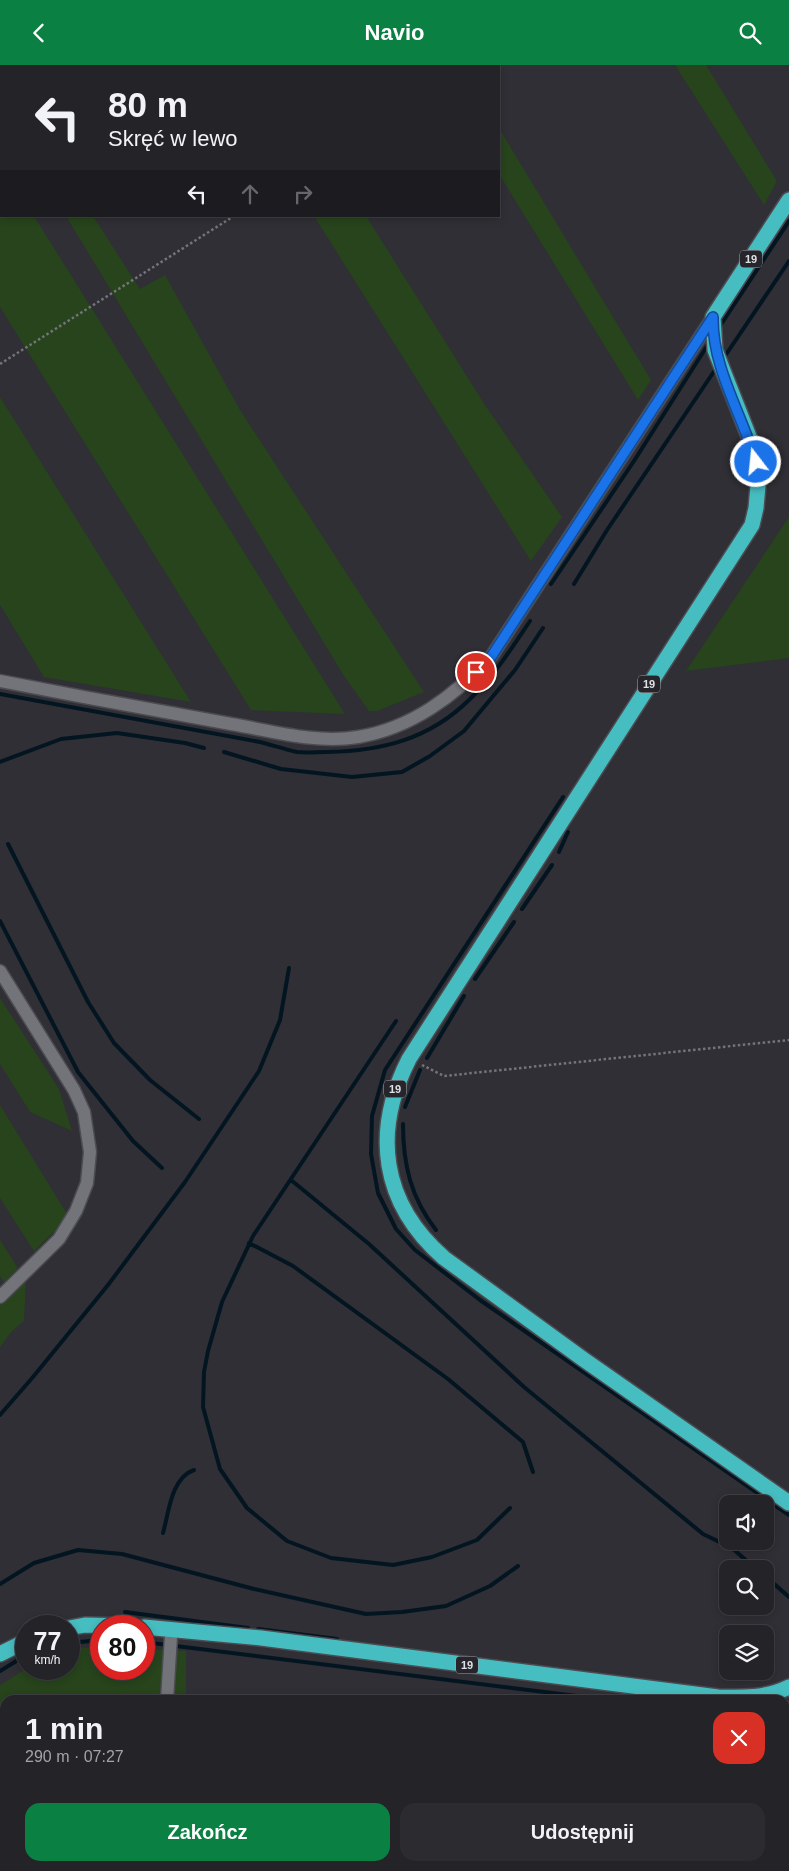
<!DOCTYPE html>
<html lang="pl">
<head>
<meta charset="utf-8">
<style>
  :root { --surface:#232328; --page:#2b2b30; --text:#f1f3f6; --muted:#a3a4a8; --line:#404045; --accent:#0b8043 }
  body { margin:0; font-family:Helvetica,sans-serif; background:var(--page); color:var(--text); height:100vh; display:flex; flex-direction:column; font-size:19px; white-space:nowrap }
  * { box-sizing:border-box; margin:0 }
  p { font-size:16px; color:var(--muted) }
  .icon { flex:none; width:28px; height:28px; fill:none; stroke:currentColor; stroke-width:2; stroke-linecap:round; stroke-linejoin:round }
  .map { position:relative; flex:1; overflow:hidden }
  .drawer { position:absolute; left:0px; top:1630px; width:790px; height:176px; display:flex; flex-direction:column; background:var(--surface); border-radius:15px 15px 0 0; box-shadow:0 2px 8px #0003,0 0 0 1px var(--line) }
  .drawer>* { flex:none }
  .guide { position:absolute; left:0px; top:0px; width:500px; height:152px; box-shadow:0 2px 8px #0003,0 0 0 1px var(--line); background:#232328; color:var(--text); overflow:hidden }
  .fabs { position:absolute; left:719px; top:1430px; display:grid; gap:10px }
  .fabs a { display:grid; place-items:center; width:55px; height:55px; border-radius:10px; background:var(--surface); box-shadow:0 2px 8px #0003,0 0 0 1px var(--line); font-size:25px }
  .speed { position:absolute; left:15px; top:1550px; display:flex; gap:10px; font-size:25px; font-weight:700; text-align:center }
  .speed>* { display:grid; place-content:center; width:65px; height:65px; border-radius:50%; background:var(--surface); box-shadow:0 2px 8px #0003,0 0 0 1px var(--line); line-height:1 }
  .speed small { font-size:12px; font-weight:400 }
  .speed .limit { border:8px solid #d22; background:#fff; color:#111 }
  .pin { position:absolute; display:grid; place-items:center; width:42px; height:42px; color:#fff; margin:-21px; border:2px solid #fff; border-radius:50%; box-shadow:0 1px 5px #0007 }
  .me { position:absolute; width:55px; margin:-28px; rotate:344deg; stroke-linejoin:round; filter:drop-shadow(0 0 4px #0008) }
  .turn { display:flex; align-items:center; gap:18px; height:105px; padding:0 25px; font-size:22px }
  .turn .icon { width:65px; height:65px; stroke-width:2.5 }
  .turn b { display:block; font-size:35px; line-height:42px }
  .lanes { display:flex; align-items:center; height:48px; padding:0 25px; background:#0003; justify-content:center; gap:25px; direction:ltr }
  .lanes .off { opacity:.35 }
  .round { display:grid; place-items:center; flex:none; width:52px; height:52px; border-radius:15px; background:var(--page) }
  .summary { display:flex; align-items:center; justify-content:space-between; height:85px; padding:0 25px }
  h1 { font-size:30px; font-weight:700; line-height:38px }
  .action { display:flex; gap:10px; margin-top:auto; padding:10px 25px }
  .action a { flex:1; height:58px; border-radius:15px; background:var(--accent); color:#fff; font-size:20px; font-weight:700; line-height:58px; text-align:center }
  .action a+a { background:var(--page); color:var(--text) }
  header { display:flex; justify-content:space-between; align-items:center; height:65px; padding:0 25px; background:var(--accent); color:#fff; font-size:22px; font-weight:700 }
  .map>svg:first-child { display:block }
  .green { fill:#27441c }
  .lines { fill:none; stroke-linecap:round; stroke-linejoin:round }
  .stream { stroke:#041522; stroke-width:4 }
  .minor-casing { stroke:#4b4b51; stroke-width:15 }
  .highway-casing { stroke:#4b4b51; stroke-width:18 }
  .path { stroke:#74757a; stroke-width:2.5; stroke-dasharray:2.5 2.5; stroke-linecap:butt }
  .minor { stroke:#73737a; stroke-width:12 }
  .highway { stroke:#46bdc0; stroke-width:15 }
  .route-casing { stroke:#114b97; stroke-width:12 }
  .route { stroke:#1a73e8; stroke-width:9 }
  .labels { text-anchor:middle; stroke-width:5; stroke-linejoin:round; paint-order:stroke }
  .shield { fill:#25252b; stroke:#a7a8ac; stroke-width:1 }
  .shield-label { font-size:11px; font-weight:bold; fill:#dfe0e4 }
</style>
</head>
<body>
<header><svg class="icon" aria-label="back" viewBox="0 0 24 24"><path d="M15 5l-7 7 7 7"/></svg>Navio<svg class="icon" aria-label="search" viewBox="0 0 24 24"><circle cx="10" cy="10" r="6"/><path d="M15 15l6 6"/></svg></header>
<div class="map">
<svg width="789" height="1806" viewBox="0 0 789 1806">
  <rect width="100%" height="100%" fill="#2f2f35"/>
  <!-- green -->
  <path class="green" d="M675,0H706L777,116L764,140Z
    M499,63L651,315L638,335L499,109Z
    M0,125L1,151H34L345,649L251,645L0,242Z
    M66,151H93L140,224L165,210L240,345L424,627L377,646H369L344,611Z
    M314,151H366L485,340L562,452L531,496Z
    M0,332L191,637L44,612L0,540Z
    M789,452V593L686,606Z
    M0,933L59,1024L72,1066L30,1047L0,999Z
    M0,1040L69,1152L34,1186L0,1133Z
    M0,1175L18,1203L4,1217L0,1211Z
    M26,1215L24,1256L11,1267L0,1282V1239Z
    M71,1582L101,1583V1604H144V1584L186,1586V1635H5V1695L0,1696V1620L26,1604H69V1583Z
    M166,1801H455V1806H166Z"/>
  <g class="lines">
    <!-- stream -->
    <path class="stream" d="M718,264L789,156
      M723,294L789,196
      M551,519L634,396L709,278
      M574,519L607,465L717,302
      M0,629L260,677C272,680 284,684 297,687C306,688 317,687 327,687C382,686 430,674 470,634C494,611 511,584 530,556
      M224,687L281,704L352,712L402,707L430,691L464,666L515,605L543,563
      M0,697L61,674L117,668L185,678L204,683
      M563,732L385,1005L372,1051L371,1089L378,1128L396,1164L415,1185L480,1235L789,1450
      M8,779L88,937L114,978L150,1015L199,1054
      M559,787L568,767
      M522,844L552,800
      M0,856L78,1007L133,1076L162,1103
      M475,914L514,857
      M396,956L253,1171L222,1237L208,1286L204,1307L203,1342L220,1404L247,1443L287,1476L331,1493L393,1500L432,1492L477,1475L510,1443
      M427,993L464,931
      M405,1042L420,1005
      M403,1059C403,1100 411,1133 436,1165
      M291,1115L369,1179L524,1322L703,1469L732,1483L756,1504
      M249,1178L293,1201L448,1314L523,1377L533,1407
      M0,1350L33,1312L108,1220L185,1117L259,1006L280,955L289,903
      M163,1468C169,1447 171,1413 194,1405
      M765,1511L789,1532
      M0,1519L34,1498L78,1485L122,1489L254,1524L366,1549L402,1547L446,1541L490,1521L518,1501
      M125,1547L248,1563
      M258,1564L337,1574
      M144,1577L609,1635
      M69,1578L101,1575
      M0,1606L26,1590
      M785,1645L789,1643"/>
    <defs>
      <path id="minor" d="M0,616C77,631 153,645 231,659C272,666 316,679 358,672C412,663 454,631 491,592L713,252
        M0,906L74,1025L84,1047L90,1087L87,1118L76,1146L59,1174L0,1232
        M167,1635L171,1571L169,1565
        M785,1767H789
        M154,1806V1801"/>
      <path id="highway" d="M789,135L713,252L715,285L750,374L756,397L758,420L756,443L752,460L409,994C372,1067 381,1138 444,1193L583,1294L789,1438
        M144,1562L261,1573L718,1632C742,1633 767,1633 789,1622
        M69,1563L85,1560L132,1561
        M0,1589L26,1576"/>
    </defs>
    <!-- minor casing -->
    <use href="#minor" class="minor-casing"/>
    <!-- highway casing -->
    <use href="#highway" class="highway-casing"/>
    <!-- path -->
    <path class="path" d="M229,0L230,1
      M0,299L234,151
      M422,1000L444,1011L789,975"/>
    <!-- minor -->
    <use href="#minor" class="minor"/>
    <!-- highway -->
    <use href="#highway" class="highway"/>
  </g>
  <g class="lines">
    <defs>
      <path id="route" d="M476,607L491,592L713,252C712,303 742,349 756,397"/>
    </defs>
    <!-- route casing -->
    <use href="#route" class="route-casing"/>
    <!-- route -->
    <use href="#route" class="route"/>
  </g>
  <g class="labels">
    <!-- shield labels -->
    <g class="shield">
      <rect x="740" y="185.5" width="22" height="17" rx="4"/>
      <rect x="638" y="610.5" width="22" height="17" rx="4"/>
      <rect x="384" y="1015.5" width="22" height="17" rx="4"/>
      <rect x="456" y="1591.5" width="22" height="17" rx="4"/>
    </g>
    <g class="shield-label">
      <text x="751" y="198">19</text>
      <text x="649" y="623">19</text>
      <text x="395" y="1028">19</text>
      <text x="467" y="1604">19</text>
    </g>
  </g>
</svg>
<div class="fabs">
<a><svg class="icon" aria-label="sound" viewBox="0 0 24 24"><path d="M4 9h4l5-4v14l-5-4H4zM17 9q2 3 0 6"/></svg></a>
<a><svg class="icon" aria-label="search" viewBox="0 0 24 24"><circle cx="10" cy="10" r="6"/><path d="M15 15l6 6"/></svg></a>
<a><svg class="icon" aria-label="layers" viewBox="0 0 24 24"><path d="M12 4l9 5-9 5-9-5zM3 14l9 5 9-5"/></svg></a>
</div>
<div class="speed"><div>77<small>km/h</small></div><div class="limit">80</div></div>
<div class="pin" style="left:476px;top:607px;background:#d93025"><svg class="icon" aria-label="arrive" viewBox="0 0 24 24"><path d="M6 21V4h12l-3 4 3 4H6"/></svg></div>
<svg class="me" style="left:756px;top:397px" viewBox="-20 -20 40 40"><circle r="17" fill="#1a73e8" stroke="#fff" stroke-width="3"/><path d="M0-11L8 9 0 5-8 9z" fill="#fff"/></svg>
<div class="guide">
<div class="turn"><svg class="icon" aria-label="left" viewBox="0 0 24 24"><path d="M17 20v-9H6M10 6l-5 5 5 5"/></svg><div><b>80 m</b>Skręć w lewo</div></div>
<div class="lanes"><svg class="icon" aria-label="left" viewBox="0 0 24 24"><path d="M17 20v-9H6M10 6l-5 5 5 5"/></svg><svg class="icon off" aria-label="ahead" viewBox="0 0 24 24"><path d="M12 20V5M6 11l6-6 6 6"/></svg><svg class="icon off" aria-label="right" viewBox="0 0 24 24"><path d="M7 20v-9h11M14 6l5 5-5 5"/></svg></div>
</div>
<section class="drawer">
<div class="summary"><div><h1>1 min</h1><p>290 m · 07:27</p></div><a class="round" style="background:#d93025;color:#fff"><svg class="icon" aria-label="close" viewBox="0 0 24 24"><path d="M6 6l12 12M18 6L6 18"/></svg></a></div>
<div class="action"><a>Zakończ</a><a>Udostępnij</a></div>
</section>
</div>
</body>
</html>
